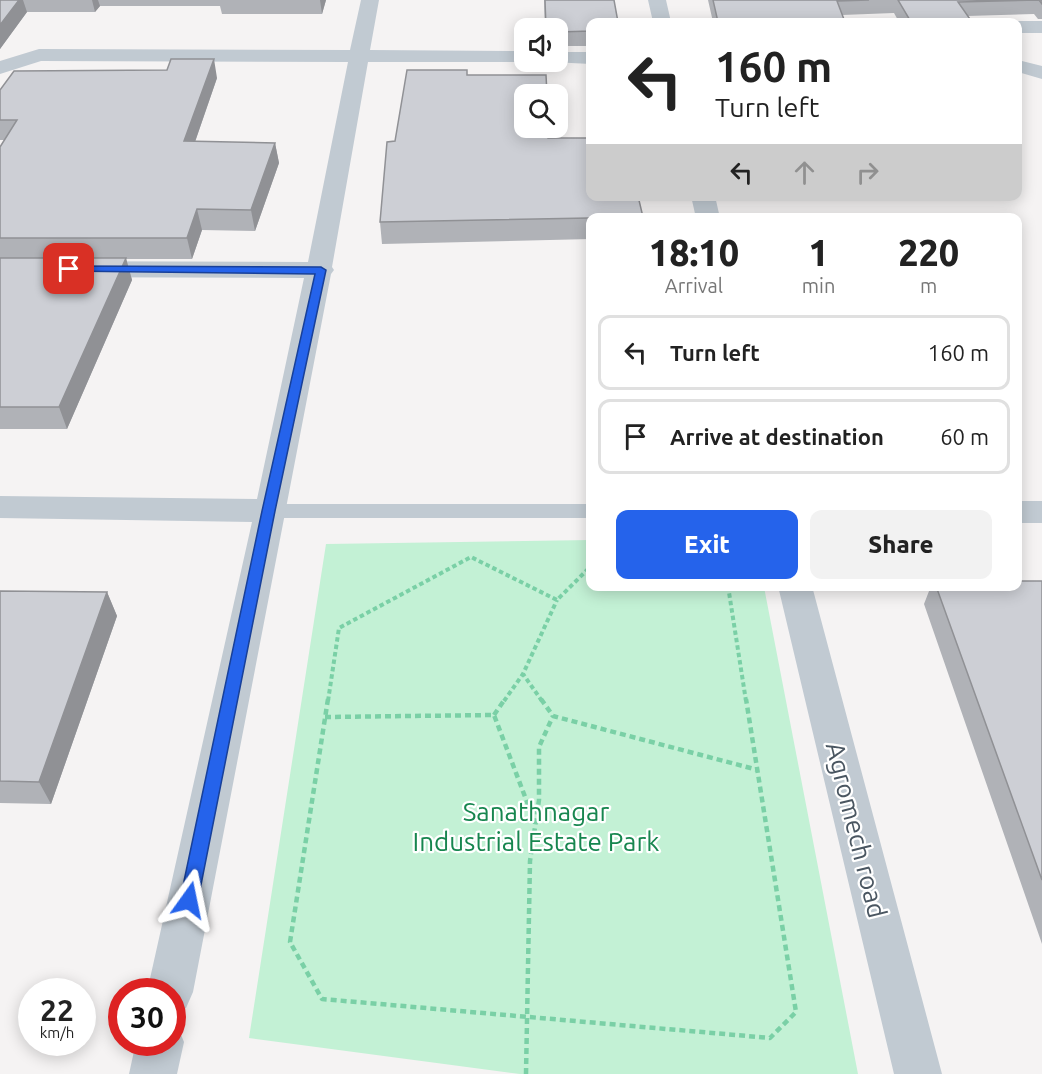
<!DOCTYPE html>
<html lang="en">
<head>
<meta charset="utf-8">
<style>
  :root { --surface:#fff; --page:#f2f2f2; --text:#222; --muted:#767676; --line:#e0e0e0; --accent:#2563eb }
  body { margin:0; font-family:Ubuntu,sans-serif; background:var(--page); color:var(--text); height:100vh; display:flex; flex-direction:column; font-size:22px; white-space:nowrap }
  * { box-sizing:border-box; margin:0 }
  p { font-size:20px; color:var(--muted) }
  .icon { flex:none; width:33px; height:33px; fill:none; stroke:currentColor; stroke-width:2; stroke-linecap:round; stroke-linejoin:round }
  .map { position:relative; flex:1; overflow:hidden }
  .sheet { position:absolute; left:586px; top:213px; width:436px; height:378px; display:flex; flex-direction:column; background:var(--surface); border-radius:12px; box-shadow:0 3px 15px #0003 }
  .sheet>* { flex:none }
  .hud { position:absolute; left:586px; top:18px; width:436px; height:183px; border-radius:12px; box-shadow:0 3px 15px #0003; background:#fff; color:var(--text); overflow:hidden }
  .controls { position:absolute; left:514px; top:18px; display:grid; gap:12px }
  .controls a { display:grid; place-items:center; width:54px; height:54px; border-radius:12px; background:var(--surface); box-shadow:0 3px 15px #0003; font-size:30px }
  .speed { position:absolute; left:18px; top:978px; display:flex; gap:12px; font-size:30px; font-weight:700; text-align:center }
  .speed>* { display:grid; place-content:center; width:78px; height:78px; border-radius:50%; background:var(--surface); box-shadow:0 3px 15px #0003; line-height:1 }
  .speed small { font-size:15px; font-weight:400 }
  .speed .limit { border:9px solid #d22; background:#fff; color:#111 }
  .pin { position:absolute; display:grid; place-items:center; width:51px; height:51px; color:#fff; margin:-26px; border-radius:12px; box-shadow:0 3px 9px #0006 }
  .me { position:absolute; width:66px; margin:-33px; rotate:12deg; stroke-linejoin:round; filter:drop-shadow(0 0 4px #0008) }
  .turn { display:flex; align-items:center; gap:21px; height:126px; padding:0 30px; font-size:27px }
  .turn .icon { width:78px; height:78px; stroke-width:2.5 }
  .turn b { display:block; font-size:42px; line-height:51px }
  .lanes { display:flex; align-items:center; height:57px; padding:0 30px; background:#0003; justify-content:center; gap:30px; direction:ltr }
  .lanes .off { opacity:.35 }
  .eta { display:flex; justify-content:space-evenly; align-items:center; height:102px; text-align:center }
  .eta b { font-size:36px; font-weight:800; line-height:42px }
  .button { display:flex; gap:12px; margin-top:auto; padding:12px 30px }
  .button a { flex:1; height:69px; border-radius:12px; background:var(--accent); color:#fff; font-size:24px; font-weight:800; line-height:69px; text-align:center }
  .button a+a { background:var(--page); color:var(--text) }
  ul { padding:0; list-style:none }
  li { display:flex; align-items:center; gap:18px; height:75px; margin:0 12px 9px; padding:0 18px; border:3px solid var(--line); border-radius:12px }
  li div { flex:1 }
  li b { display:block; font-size:22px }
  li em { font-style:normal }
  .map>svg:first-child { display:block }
  .green { fill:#c3f1d5 }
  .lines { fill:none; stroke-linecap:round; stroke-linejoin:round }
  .path-far1 { stroke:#7ad0a6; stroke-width:4; stroke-dasharray:4.5 3; stroke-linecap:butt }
  .path { stroke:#7ad0a6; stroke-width:4.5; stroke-dasharray:6 4; stroke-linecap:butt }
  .service { fill:#c1cad2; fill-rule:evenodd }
  .minor { fill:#c1cad2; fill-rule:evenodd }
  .wall { fill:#b0b2b7 }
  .shaded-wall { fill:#909195 }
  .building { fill:#cdcfd5; stroke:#909195; stroke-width:1.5 }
  .route { fill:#2563eb; stroke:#184099; stroke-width:1.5 }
  .labels { text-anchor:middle; stroke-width:4.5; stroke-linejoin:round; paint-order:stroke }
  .near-park-label { font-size:26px; fill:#17864f; stroke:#fff }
  .near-street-label { font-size:26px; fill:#4a5661; stroke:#fff }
</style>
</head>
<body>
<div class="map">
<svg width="1042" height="1074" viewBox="0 0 1042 1074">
  <rect width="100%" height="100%" fill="#f5f3f3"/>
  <!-- green -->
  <path class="green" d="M591,540V586L764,587L858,1074H520L249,1038L326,544Z"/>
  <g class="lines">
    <!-- path-far1 -->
    <path class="path-far1" d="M728,586L746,701
      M328,701L339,628L471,557L557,600L591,566
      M504,701L523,674
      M542,701L523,674L557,600"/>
    <!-- path -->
    <path class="path" d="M328,699L290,942L322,999L770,1038L796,1012L746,699
      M541,699L553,716L758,770
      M494,715L505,699
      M325,717L494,715L535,823
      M526,1074L530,861L539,800V747L553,716"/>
    <!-- service -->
    <path class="service" d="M268,504H591V518H268L261,516L258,511L261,506Z"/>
    <!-- minor -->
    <path class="minor" d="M361,0H379L370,50L525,51V62H531H368L332,267L334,270L331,274L193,992L186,1008L172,1014V992H147L252,522L0,518V496L257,499L304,278L0,277V261L308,262L348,62L41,61L0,74V61L39,49L350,50Z
      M648,0H666L671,22H653Z
      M1018,21H1042V33H1018V22H1013Z
      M558,52H591V64L551,62H558Z
      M1018,60L1042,66V79L1018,72Z
      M691,196H715L720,218H696Z
      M1018,501H1042V523H1018Z
      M778,586H812L942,1074H894Z
      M172,1024L177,1025L184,1042L177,1074H129L136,1042H172Z"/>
  </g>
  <!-- wall -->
  <path class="wall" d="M0,0H326L322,14H222L220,6H100L95,12H27L0,49Z
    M544,0H614L591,22V46H558V28H545Z
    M708,0H1042V19H1038L1034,14L967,16L972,22H899L894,13L842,15L845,22H713Z
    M467,75L548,138L643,217V218H591V239L382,244L380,222L395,141Z
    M217,78L195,142L275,143L279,163L255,231L202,230L192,259H126L132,280L67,429H0V147L4,140H0V90Z
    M1042,581V944L924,604L931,586H1018Z
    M0,591L107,592L117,616L51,804L0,803Z"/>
  <!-- shaded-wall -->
  <path class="shaded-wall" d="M19,0H23L27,12L0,49V25Z
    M92,0H98L100,6L95,12Z
    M320,0H326L322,14Z
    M214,59L217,78L188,162L184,141Z
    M275,143L279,163L255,231L251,210Z
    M197,209L202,230L192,259L187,238Z
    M126,258L132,280L67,429L59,407Z
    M107,592L117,616L51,804L39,782Z"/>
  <!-- building -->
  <path class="building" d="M0,0H19L0,25Z
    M545,0H614L618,22H591V31L558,32V28H546Z
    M713,0H869L837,1L845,22H718Z
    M898,0H1042V4L1039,0L958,2L972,22H911Z
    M171,59H214L184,141L275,143L251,210L197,209L187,238H0V147L17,120H0V90L14,71L167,70Z
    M407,70H467V75H546L547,94H525V128H547L548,138H591V196H638L643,217L380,222L387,142L395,141Z
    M0,258H126L59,407H0Z
    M1018,581H1042V880L936,586H1018Z
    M0,591L107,592L39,782L0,781Z"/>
  <!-- route -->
  <path class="route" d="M69,266L321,267L326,270L275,511L198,900L195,906L189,908L183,906L180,900L262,511L315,274L65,271L63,269Z"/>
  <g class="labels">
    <!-- near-park labels -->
    <g class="near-park-label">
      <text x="536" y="821">Sanathnagar<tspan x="536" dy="30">Industrial Estate Park</tspan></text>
    </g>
    <!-- near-street labels -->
    <g class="near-street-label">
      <text transform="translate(856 830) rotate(76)" y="9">Agromech road</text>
    </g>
  </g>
</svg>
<div class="controls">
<a><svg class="icon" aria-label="sound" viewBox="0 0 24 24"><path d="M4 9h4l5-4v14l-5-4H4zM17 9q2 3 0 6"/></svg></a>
<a><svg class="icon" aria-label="search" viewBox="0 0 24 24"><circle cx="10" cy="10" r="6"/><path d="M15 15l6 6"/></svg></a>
</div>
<div class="speed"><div>22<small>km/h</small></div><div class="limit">30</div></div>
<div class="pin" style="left:69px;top:269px;background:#d93025"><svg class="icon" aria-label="arrive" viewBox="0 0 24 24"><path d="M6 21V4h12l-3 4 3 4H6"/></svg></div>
<svg class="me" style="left:189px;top:900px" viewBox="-20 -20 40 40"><path d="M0-17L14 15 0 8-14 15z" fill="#2563eb" stroke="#fff" stroke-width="4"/></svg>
<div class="hud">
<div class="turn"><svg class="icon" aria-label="left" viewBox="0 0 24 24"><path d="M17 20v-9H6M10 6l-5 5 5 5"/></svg><div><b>160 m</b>Turn left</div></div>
<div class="lanes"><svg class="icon" aria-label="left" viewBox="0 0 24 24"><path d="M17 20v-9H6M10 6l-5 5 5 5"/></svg><svg class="icon off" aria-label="ahead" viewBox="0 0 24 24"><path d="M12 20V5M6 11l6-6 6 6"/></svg><svg class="icon off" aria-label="right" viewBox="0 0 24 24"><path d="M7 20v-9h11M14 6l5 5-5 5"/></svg></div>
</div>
<section class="sheet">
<div class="eta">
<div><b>18:10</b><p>Arrival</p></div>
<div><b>1</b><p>min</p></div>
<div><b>220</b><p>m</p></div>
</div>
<ul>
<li><svg class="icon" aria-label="left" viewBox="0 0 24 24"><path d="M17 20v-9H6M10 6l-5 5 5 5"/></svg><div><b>Turn left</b></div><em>160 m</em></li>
<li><svg class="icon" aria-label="arrive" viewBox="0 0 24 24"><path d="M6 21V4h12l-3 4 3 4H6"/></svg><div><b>Arrive at destination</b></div><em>60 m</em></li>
</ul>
<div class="button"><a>Exit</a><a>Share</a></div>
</section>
</div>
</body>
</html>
